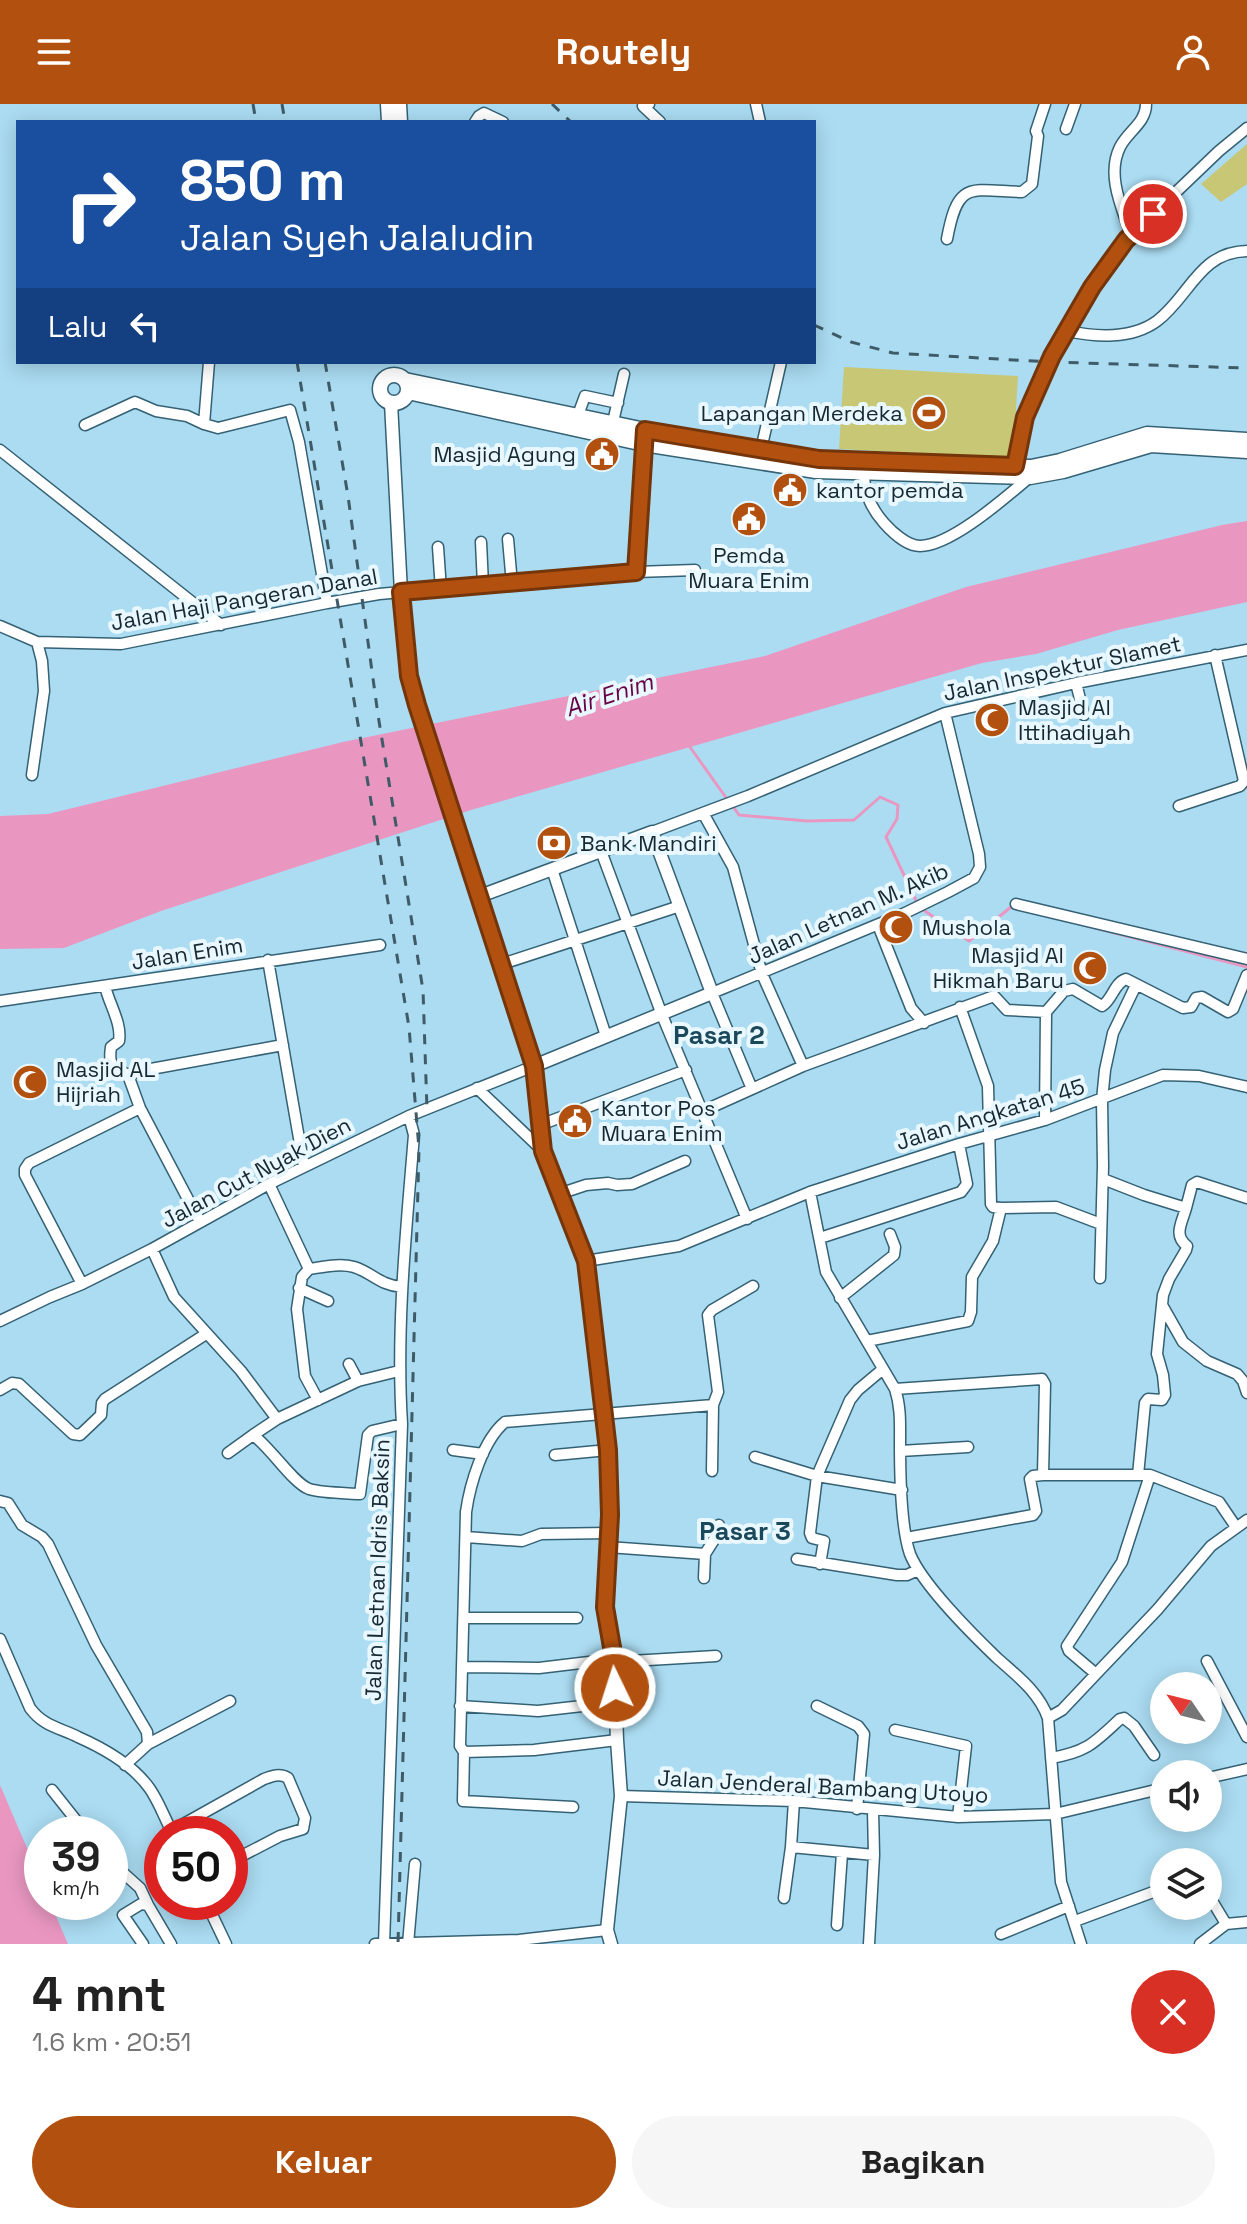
<!DOCTYPE html>
<html lang="id">
<head>
<meta charset="utf-8">
<style>
  :root { --surface:#fff; --page:#f6f6f6; --text:#222; --muted:#767676; --accent:#b2510f }
  body { margin:0; font-family:"Space Grotesk",sans-serif; background:var(--page); color:var(--text); height:100vh; display:flex; flex-direction:column; font-size:30px; white-space:nowrap }
  * { box-sizing:border-box; margin:0 }
  p { font-size:26px; color:var(--muted) }
  .icon { flex:none; width:44px; height:44px; fill:none; stroke:currentColor; stroke-width:2; stroke-linecap:round; stroke-linejoin:round }
  .map { position:relative; height:1840px; overflow:hidden }
  .side { display:flex; flex-direction:column; background:var(--surface); flex:1 }
  .side>* { flex:none }
  .guide { position:absolute; left:16px; top:16px; width:800px; height:244px; border-radius:0px; box-shadow:0 4px 20px #0003; background:#1a4fa0; color:#fff; overflow:hidden }
  .needle { width:52px; rotate:305deg }
  .controls { position:absolute; left:1150px; top:1568px; display:grid; gap:16px }
  .controls a { display:grid; place-items:center; width:72px; height:72px; border-radius:50%; background:var(--surface); box-shadow:0 4px 20px #0003; font-size:40px }
  .speed { position:absolute; left:24px; top:1712px; display:flex; gap:16px; font-size:40px; font-weight:700; text-align:center }
  .speed>* { display:grid; place-content:center; width:104px; height:104px; border-radius:50%; background:var(--surface); box-shadow:0 4px 20px #0003; line-height:1 }
  .speed small { font-size:20px; font-weight:400 }
  .speed .limit { border:12px solid #d22; background:#fff; color:#111 }
  .pin { position:absolute; display:grid; place-items:center; width:68px; height:68px; color:#fff; margin:-34px; border:4px solid #fff; border-radius:50%; box-shadow:0 2px 8px #0007 }
  .me { position:absolute; width:88px; margin:-44px; rotate:356deg; stroke-linejoin:round; filter:drop-shadow(0 0 6px #0008) }
  .turn { display:flex; align-items:center; gap:28px; height:168px; padding:0 32px; font-size:36px }
  .turn .icon { width:104px; height:104px; stroke-width:2.5 }
  .turn b { display:block; font-size:56px; line-height:68px }
  .then { display:flex; align-items:center; height:76px; padding:0 32px; background:#0003; gap:16px; font-size:30px }
  .round { display:grid; place-items:center; flex:none; width:84px; height:84px; border-radius:42px; background:var(--page) }
  .overview { display:flex; align-items:center; justify-content:space-between; height:136px; padding:0 32px }
  h1 { font-size:48px; font-weight:800; line-height:60px }
  .primary-button { display:flex; gap:16px; margin-top:auto; padding:16px 32px }
  .primary-button a { flex:1; height:92px; border-radius:48px; background:var(--accent); color:#fff; font-size:32px; font-weight:800; line-height:92px; text-align:center }
  .primary-button a+a { background:var(--page); color:var(--text) }
  header { display:flex; justify-content:space-between; align-items:center; height:104px; padding:0 32px; background:var(--accent); color:#fff; font-size:36px; font-weight:800 }
  .map>svg:first-child { display:block }
  .green { fill:#c8c775 }
  .water { fill:#e997c1 }
  .lines { fill:none; stroke-linecap:round; stroke-linejoin:round }
  .stream { stroke:#e997c1; stroke-width:3 }
  .minor-casing { stroke:#346174; stroke-width:13 }
  .major-casing { stroke:#346174; stroke-width:15 }
  .highway-casing { stroke:#346174; stroke-width:17 }
  .minor { stroke:#fff; stroke-width:10 }
  .major { stroke:#fff; stroke-width:12 }
  .highway { stroke:#fff; stroke-width:14 }
  .rail { stroke:#3f5b67; stroke-width:3; stroke-dasharray:10 10; stroke-linecap:butt }
  .route-casing { stroke:#74350a; stroke-width:20 }
  .route { stroke:#b2510f; stroke-width:14 }
  .labels { text-anchor:middle; stroke-width:8; stroke-linejoin:round; paint-order:stroke }
  .poi-label { font-size:22px; fill:#162932; stroke:#e9f7fe; text-anchor:start }
  .street-label { font-size:22px; fill:#162932; stroke:#e9f7fe }
  .water-label { font-size:24px; font-style:italic; fill:#670245; stroke:#e9f7fe }
  .quarter-label { font-size:26px; font-weight:bold; fill:#1b495c; stroke:#e9f7fe }
</style>
</head>
<body>
<header><svg class="icon" aria-label="menu" viewBox="0 0 24 24"><path d="M4 6h16M4 12h16M4 18h16"/></svg>Routely<svg class="icon" aria-label="person" viewBox="0 0 24 24"><circle cx="12" cy="8" r="4"/><path d="M4 21q1-7 8-7t8 7"/></svg></header>
<div class="map">
<svg width="1247" height="1840" viewBox="0 0 1247 1840">
  <rect width="100%" height="100%" fill="#abdcf2"/>
  <!-- green -->
  <path class="green" d="M1247,40V80L1221,98L1201,80Z
    M844,263L1018,272L1013,354L839,345Z"/>
  <!-- water -->
  <path class="water" d="M1247,417V498L1118,526L1036,550L982,559L471,706L161,807L64,844L0,845V712L48,710L343,638L765,552L966,483L1222,421Z
    M0,1681L42,1779V1798H50L68,1840H0Z"/>
  <g class="lines">
    <!-- stream -->
    <path class="stream" d="M690,643L727,695
      M732,701L739,711L807,717L854,716L880,693L898,701L897,715L886,733L919,803L969,837L1011,803L1015,804
      M1076,819L1247,863"/>
    <defs>
      <path id="minor" d="M649,0L643,2L660,18
        M756,0L760,18
        M475,18L479,12L484,9L503,18
        M1066,25L1075,0
        M1131,131C1122,104 1106,71 1120,43C1128,27 1146,19 1146,0
        M947,135C958,76 969,86 1022,88L1032,80L1038,32L1036,27L1045,0
        M1067,227C1096,233 1131,236 1157,217C1190,192 1199,148 1247,147
        M209,258L204,320L218,324L290,306L299,338L327,499
        M578,311L585,292L618,299
        M613,318L624,270
        M85,321L135,298L156,307L187,312L204,320
        M0,346L221,521
        M760,350L781,258
        M1015,362L1025,313L1052,252L1092,183L1126,136L1219,47L1247,24
        M864,363C863,385 869,402 884,419C892,428 907,442 920,442C951,442 1006,393 1030,373V370
        M508,435L512,480
        M481,438L483,481
        M438,443L441,486
        M636,468L644,334
        M0,522L37,538L121,540L327,499L379,490L636,468L695,466
        M1076,579L1084,611
        M32,671L44,587L42,557L37,538
        M1179,702L1240,682L1244,677L1215,551
        M703,709L733,763L762,870L803,962
        M652,728L748,692L945,609L1076,579L1247,546
        M601,747L662,911L747,1115
        M552,765L606,932
        M1016,800L1247,855
        M878,821L911,904L924,919
        M268,856L304,1063
        M502,860L680,802
        M105,882C109,900 122,919 119,937L111,943C108,962 113,962 128,971
        M0,897L380,841
        M960,903L988,982L991,1100L993,1103L1001,1104L1056,1103L1101,1120
        M128,971L140,1004L200,1118
        M128,971L140,967L283,941
        M477,984L543,1047
        M752,985L712,889L903,810L948,788L974,774L980,763L979,750L945,609
        M703,1007L803,962L994,892L1007,906L1046,908
        M1045,1016L1046,908L1064,887L1073,885L1102,902C1113,895 1114,879 1126,875L1183,904L1191,903L1196,894L1202,893L1228,908L1233,905L1247,871
        M540,1021L686,966
        M1103,1075L1144,1091L1186,1104L1192,1081L1197,1078L1247,1094
        M269,1080L309,1165
        M810,1088L826,1168L895,1285C901,1303 900,1320 900,1340C900,1368 901,1424 910,1450C922,1480 973,1531 997,1554C1017,1572 1039,1588 1048,1614L1061,1778L1081,1840
        M559,1090L586,1081L608,1079L617,1081L632,1080L685,1057
        M820,1134L961,1088L967,1080L959,1040
        M152,1145L174,1193L241,1267L277,1315
        M586,1157L679,1142L810,1088L959,1040L1045,1016L1163,971L1199,972L1247,983
        M309,1165L302,1173L297,1205L305,1272L318,1296
        M309,1165C323,1163 340,1159 354,1163C373,1169 379,1181 402,1183
        M1100,1174L1103,1062L1102,996L1105,966L1113,929L1136,881
        M82,1180L25,1071V1065L29,1059L140,1004
        M299,1184L328,1197
        M840,1194L894,1151L895,1143L890,1130
        M1162,1201L1183,1238L1207,1257L1237,1270L1243,1277L1247,1289
        M0,1217L50,1193L82,1180L152,1145L269,1080L409,1012L534,962
        M867,1237L968,1217L971,1208L972,1173L993,1137L1001,1104
        M349,1260L358,1277
        M399,1267L358,1277L277,1315L253,1331C271,1344 293,1379 309,1385C322,1389 345,1389 360,1390L368,1331L372,1327L402,1320
        M895,1285L1042,1275L1045,1280L1043,1371
        M0,1286L12,1279L19,1280L73,1330L80,1331L101,1311L102,1299L105,1295L206,1230
        M453,1346L483,1350
        M900,1347L968,1343
        M228,1349L253,1331
        M555,1351L608,1346
        M755,1353L817,1372L902,1386
        M712,1367L713,1301L718,1288L708,1211L712,1206L753,1182
        M1138,1371L1145,1299L1148,1295L1162,1296L1165,1291L1163,1271L1157,1250L1163,1191L1169,1175L1186,1146L1187,1142C1173,1131 1182,1119 1186,1104
        M0,1397L8,1399L22,1421L42,1433L48,1440L96,1541L147,1628L148,1640L125,1661
        M466,1433L522,1437L541,1430L609,1429
        M906,1434L1033,1411L1036,1407L1030,1375L1033,1372L1043,1371H1150L1219,1398L1236,1423
        M608,1443L705,1450L704,1474
        M705,1450L717,1431L719,1421
        M797,1455L897,1471H907L918,1466
        M820,1460L824,1437L812,1434L810,1429L817,1372L850,1296L858,1286L883,1265
        M464,1514H577
        M0,1535L30,1604C43,1622 60,1624 78,1633C103,1644 134,1662 150,1685C159,1698 165,1715 173,1730
        M1207,1557L1247,1633
        M614,1558L716,1552
        M462,1563L539,1564L614,1555
        M1096,1570L1157,1506L1211,1442L1247,1416
        M460,1602L538,1607L582,1602
        M817,1602L858,1622L864,1630L857,1705
        M1048,1614L1062,1606L1096,1570L1069,1547L1067,1542L1122,1458L1150,1371
        M895,1626L966,1642L958,1713
        M617,1636L534,1646L464,1648L460,1642L466,1408C470,1380 483,1336 505,1318L713,1301
        M148,1640L230,1597
        M464,1648L463,1697L573,1703
        M1051,1654C1087,1648 1094,1639 1120,1615L1124,1614L1134,1622L1154,1651
        M1208,1674L1247,1665
        M52,1686L87,1730
        M621,1692L794,1697L958,1713L1055,1710L1164,1684
        M171,1727L264,1675C272,1672 280,1669 288,1674L305,1714L303,1725L280,1732L230,1758
        M791,1743L874,1751
        M110,1757L140,1784L148,1801
        M1208,1790L1226,1820L1247,1818
        M784,1794L791,1743L794,1697
        M206,1798L226,1840
        M1075,1817L1164,1784
        M837,1821L842,1749
        M1001,1830L1069,1802
        M143,1840L123,1811L141,1800L148,1801L171,1840
        M375,1840L519,1836L607,1826
        M384,1840L402,1320C396,1224 406,1128 414,1031L409,1012
        M408,1840L415,1760
        M869,1840L874,1751L873,1706
        M1200,1840L1226,1820"/>
      <path id="major" d="M391,299L401,488L409,572L417,601L534,962L543,1047L586,1157L608,1346L610,1411L605,1503L614,1555L617,1636L621,1692L607,1826L611,1840
        M480,792L652,728L712,889L534,962"/>
      <path id="highway" d="M388,0L389,18
        M399,0L400,18
        M380 285a14 14 0 1 1 28 0a14 14 0 1 1-28 0Z
        M405,276L645,326L819,355L1031,363L1060,357L1147,330L1247,336
        M408,288L644,340L816,367L1030,373L1063,367L1151,341L1247,347"/>
    </defs>
    <!-- minor casing -->
    <use href="#minor" class="minor-casing"/>
    <!-- major casing -->
    <use href="#major" class="major-casing"/>
    <!-- highway casing -->
    <use href="#highway" class="highway-casing"/>
    <!-- minor -->
    <use href="#minor" class="minor"/>
    <!-- major -->
    <use href="#major" class="major"/>
    <!-- highway -->
    <use href="#highway" class="highway"/>
    <!-- rail -->
    <path class="rail" d="M253,0L256,18
      M282,0L285,18
      M552,0L571,18
      M814,221L851,238L893,249L1050,258L1247,264
      M297,258L409,923L419,1045L398,1840
      M325,258L348,392L378,611L423,886L427,1006"/>
  </g>
  <g class="lines">
    <defs>
      <path id="route" d="M615,1584L614,1555L605,1503L610,1411L608,1346L586,1157L543,1047L534,962L417,601L409,572L401,488L636,468L645,326L819,355L1015,362L1025,313L1052,252L1092,183L1126,136L1153,110"/>
    </defs>
    <!-- route casing -->
    <use href="#route" class="route-casing"/>
    <!-- route -->
    <use href="#route" class="route"/>
  </g>
  <!-- icons -->
  <defs>
    <symbol id="stadium-disc" viewBox="-11 -11 22 22"><circle r="9.5" fill="#b2510f" stroke="#e9f7fe"/><path d="M0-5a6.5 5 0 1 0 0 10a6.5 5 0 1 0 0-10ZM-3.5-1.8h7v3.6h-7Z" fill="#fff"/></symbol>
    <symbol id="civic-disc" viewBox="-11 -11 22 22"><circle r="9.5" fill="#b2510f" stroke="#e9f7fe"/><path d="M-.6-6.5H3V-4.5H.6V-3L4-1V1h2V6H-6V1h2V-1L-.6-3ZM-1.2 2.5V6h2.4V2.5Z" fill="#fff"/></symbol>
    <symbol id="mosque-disc" viewBox="-11 -11 22 22"><circle r="9.5" fill="#b2510f" stroke="#e9f7fe"/><path d="M3.5-4.9A6 6 0 1 0 3.5 4.9A5 5 0 1 1 3.5-4.9Z" fill="#fff"/></symbol>
    <symbol id="bank-disc" viewBox="-11 -11 22 22"><circle r="9.5" fill="#b2510f" stroke="#e9f7fe"/><path d="M-6-4H6V4H-6ZM0-2.3a2.3 2.3 0 1 0 0 4.6a2.3 2.3 0 1 0 0-4.6Z" fill="#fff"/></symbol>
  </defs>
  <g fill-rule="evenodd">
    <use href="#stadium-disc" x="909" y="289" width="40" height="40"/>
    <use href="#civic-disc" x="582" y="330" width="40" height="40"/>
    <use href="#civic-disc" x="770" y="366" width="40" height="40"/>
    <use href="#civic-disc" x="729" y="395" width="40" height="40"/>
    <use href="#mosque-disc" x="972" y="596" width="40" height="40"/>
    <use href="#bank-disc" x="534" y="719" width="40" height="40"/>
    <use href="#mosque-disc" x="876" y="803" width="40" height="40"/>
    <use href="#mosque-disc" x="1070" y="844" width="40" height="40"/>
    <use href="#mosque-disc" x="10" y="958" width="40" height="40"/>
    <use href="#civic-disc" x="555" y="997" width="40" height="40"/>
  </g>
  <g class="labels">
    <!-- poi labels -->
    <g class="poi-label">
      <text x="903" y="317" text-anchor="end">Lapangan Merdeka</text>
      <text x="576" y="358" text-anchor="end">Masjid Agung</text>
      <text x="816" y="394">kantor pemda</text>
      <text x="749" y="459" text-anchor="middle">Pemda<tspan x="749" dy="25">Muara Enim</tspan></text>
      <text x="1018" y="611">Masjid Al<tspan x="1018" dy="25">Ittihadiyah</tspan></text>
      <text x="580" y="747">Bank Mandiri</text>
      <text x="922" y="831">Mushola</text>
      <text x="1064" y="859" text-anchor="end">Masjid Al<tspan x="1064" dy="25">Hikmah Baru</tspan></text>
      <text x="56" y="973">Masjid AL<tspan x="56" dy="25">Hijriah</tspan></text>
      <text x="601" y="1012">Kantor Pos<tspan x="601" dy="25">Muara Enim</tspan></text>
    </g>
    <!-- street labels -->
    <g class="street-label">
      <text transform="translate(244 495) rotate(-10)" y="8">Jalan Haji Pangeran Danal</text>
      <text transform="translate(1062 564) rotate(-12)" y="8">Jalan Inspektur Slamet</text>
      <text transform="translate(848 809) rotate(-24)" y="8">Jalan Letnan M. Akib</text>
      <text transform="translate(187 849) rotate(-9)" y="8">Jalan Enim</text>
      <text transform="translate(990 1010) rotate(-17)" y="8">Jalan Angkatan 45</text>
      <text transform="translate(256 1068) rotate(-28)" y="8">Jalan Cut Nyak Dien</text>
      <text transform="translate(377 1466) rotate(-88)" y="8">Jalan Letnan Idris Baksin</text>
      <text transform="translate(823 1682) rotate(3)" y="8">Jalan Jenderal Bambang Utoyo</text>
    </g>
    <!-- water labels -->
    <g class="water-label">
      <text transform="translate(609 591) rotate(-18)" y="8">Air Enim</text>
    </g>
    <!-- quarter labels -->
    <g class="quarter-label">
      <text x="719" y="940">Pasar 2</text>
      <text x="745" y="1436">Pasar 3</text>
    </g>
  </g>
</svg>
<div class="controls">
<a><svg class="needle" viewBox="-14 -14 28 28"><path d="M0-13l5 13h-10z" fill="#e53935"/><path d="M0 13l5-13h-10z" fill="#767676"/></svg></a>
<a><svg class="icon" aria-label="sound" viewBox="0 0 24 24"><path d="M4 9h4l5-4v14l-5-4H4zM17 9q2 3 0 6"/></svg></a>
<a><svg class="icon" aria-label="layers" viewBox="0 0 24 24"><path d="M12 4l9 5-9 5-9-5zM3 14l9 5 9-5"/></svg></a>
</div>
<div class="speed"><div>39<small>km/h</small></div><div class="limit">50</div></div>
<div class="pin" style="left:1153px;top:110px;background:#d93025"><svg class="icon" aria-label="arrive" viewBox="0 0 24 24"><path d="M6 21V4h12l-3 4 3 4H6"/></svg></div>
<svg class="me" style="left:615px;top:1584px" viewBox="-20 -20 40 40"><circle r="17" fill="#b2510f" stroke="#fff" stroke-width="3"/><path d="M0-11L8 9 0 5-8 9z" fill="#fff"/></svg>
<div class="guide">
<div class="turn"><svg class="icon" aria-label="right" viewBox="0 0 24 24"><path d="M7 20v-9h11M14 6l5 5-5 5"/></svg><div><b>850 m</b>Jalan Syeh Jalaludin</div></div>
<div class="then">Lalu<svg class="icon" aria-label="left" viewBox="0 0 24 24"><path d="M17 20v-9H6M10 6l-5 5 5 5"/></svg></div>
</div>
</div>
<section class="side">
<div class="overview"><div><h1>4 mnt</h1><p>1.6 km · 20:51</p></div><a class="round" style="background:#d93025;color:#fff"><svg class="icon" aria-label="close" viewBox="0 0 24 24"><path d="M6 6l12 12M18 6L6 18"/></svg></a></div>
<div class="primary-button"><a>Keluar</a><a>Bagikan</a></div>
</section>
</body>
</html>
